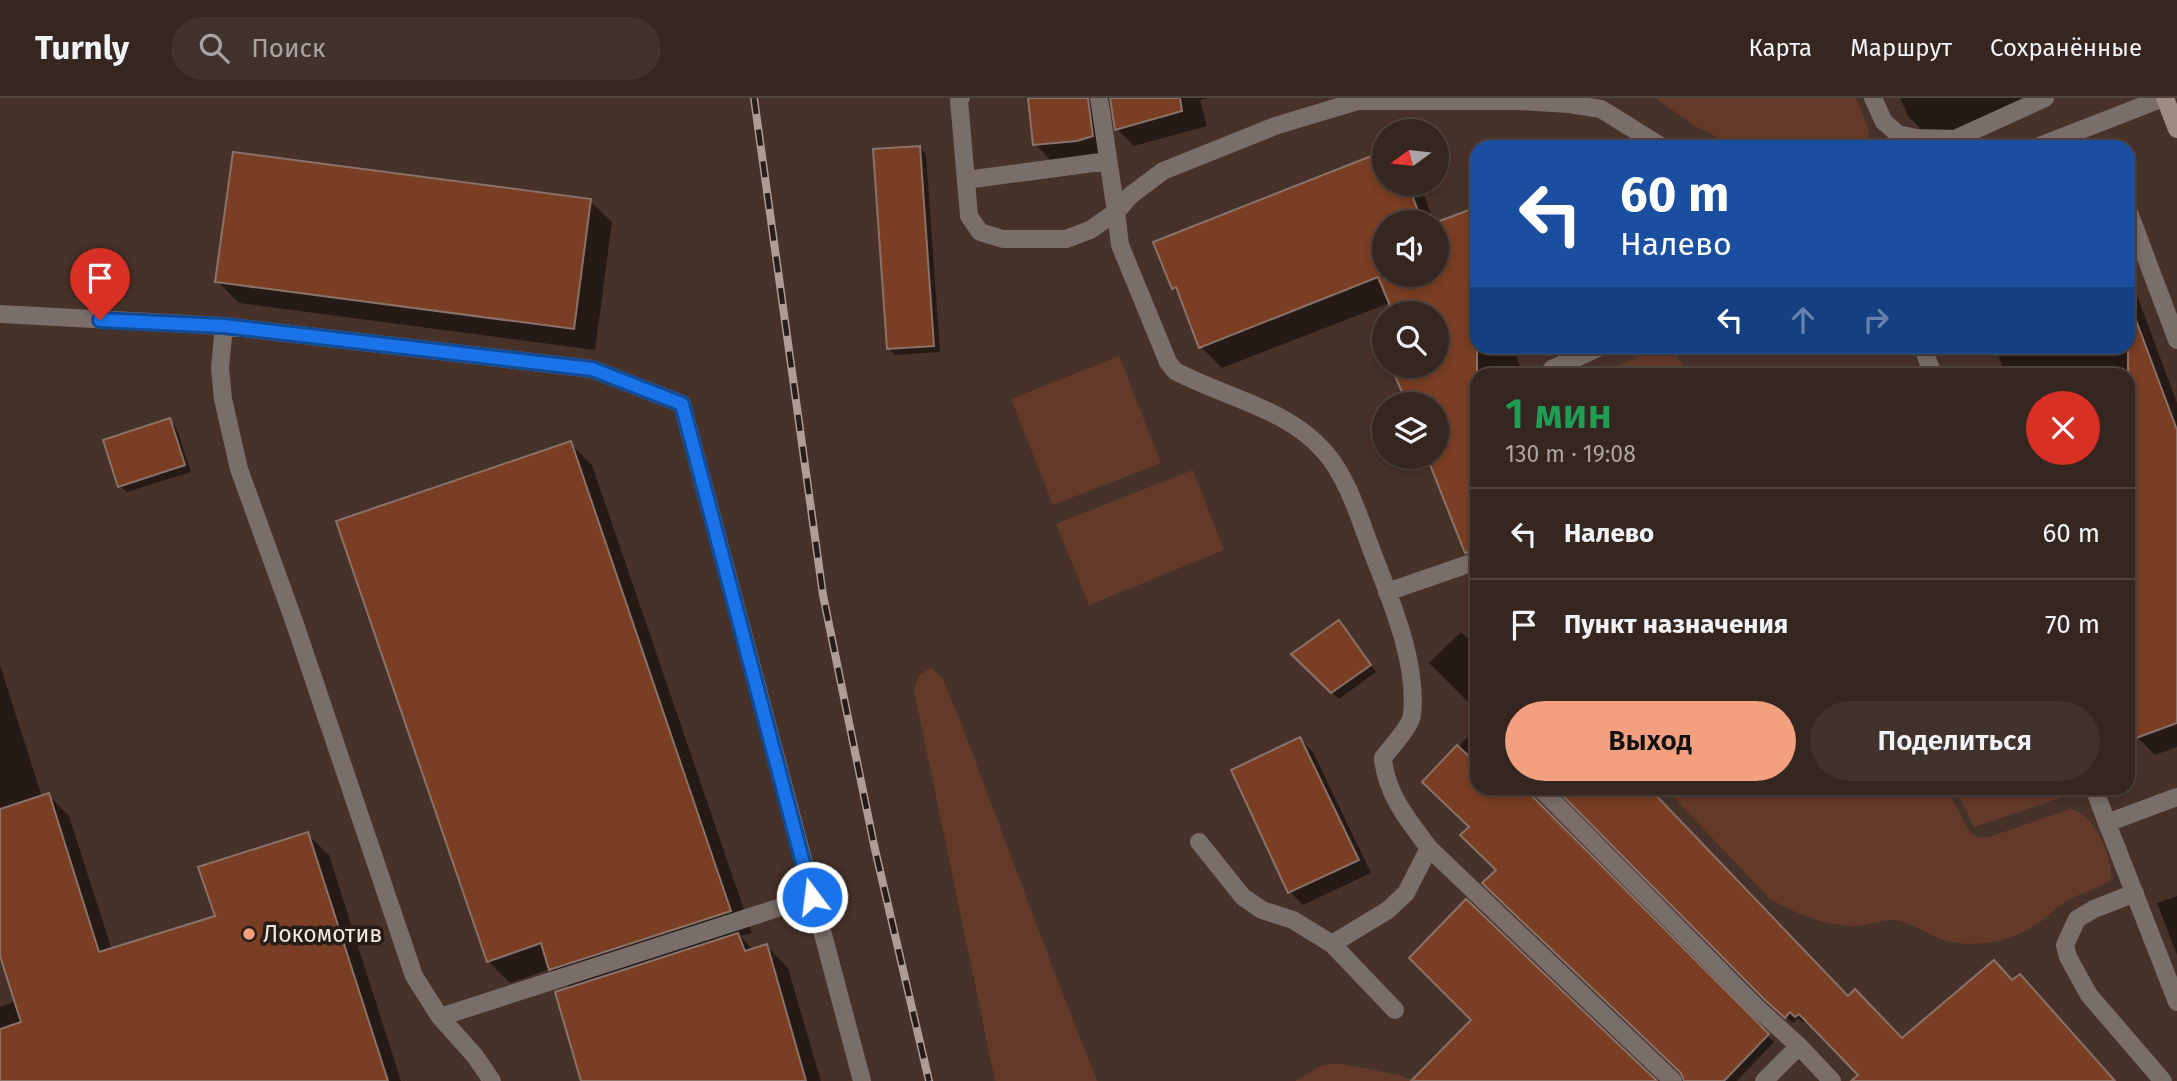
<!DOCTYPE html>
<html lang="ru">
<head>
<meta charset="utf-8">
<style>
  :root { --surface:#35261f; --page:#40322c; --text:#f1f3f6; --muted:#aaa5a4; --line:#4f433d; --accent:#f2a07f }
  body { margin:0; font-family:"Fira Sans",sans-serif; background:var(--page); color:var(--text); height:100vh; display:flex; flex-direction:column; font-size:26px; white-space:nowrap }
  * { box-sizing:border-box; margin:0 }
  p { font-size:23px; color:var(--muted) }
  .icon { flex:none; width:38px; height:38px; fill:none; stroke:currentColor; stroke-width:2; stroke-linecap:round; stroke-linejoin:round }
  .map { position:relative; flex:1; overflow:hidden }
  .side { position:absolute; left:1470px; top:270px; width:665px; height:427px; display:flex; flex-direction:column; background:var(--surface); border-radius:21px; box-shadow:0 4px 10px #0003,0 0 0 2px var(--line) }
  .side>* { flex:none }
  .top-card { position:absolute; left:1470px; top:42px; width:665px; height:214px; border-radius:21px; box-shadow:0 4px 10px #0003,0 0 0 2px var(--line); background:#1a4fa0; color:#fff; overflow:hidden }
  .needle { width:46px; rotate:255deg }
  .fabs { position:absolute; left:1372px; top:21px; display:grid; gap:14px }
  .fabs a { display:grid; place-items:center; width:77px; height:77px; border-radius:50%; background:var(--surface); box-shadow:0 4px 10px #0003,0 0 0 2px var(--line); font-size:35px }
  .pin { position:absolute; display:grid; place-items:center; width:60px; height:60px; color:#fff; margin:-72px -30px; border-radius:50% 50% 50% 0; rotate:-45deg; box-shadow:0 0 7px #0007 }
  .pin .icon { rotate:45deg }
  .me { position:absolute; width:77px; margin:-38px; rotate:345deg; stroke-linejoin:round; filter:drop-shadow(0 0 5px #0008) }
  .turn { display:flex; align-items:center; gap:24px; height:147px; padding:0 35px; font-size:32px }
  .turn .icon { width:91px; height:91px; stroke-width:2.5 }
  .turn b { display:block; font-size:49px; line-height:60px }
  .lanes { display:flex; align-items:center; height:66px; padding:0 35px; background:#0003; justify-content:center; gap:35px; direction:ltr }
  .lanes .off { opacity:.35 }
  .round { display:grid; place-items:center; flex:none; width:74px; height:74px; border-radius:37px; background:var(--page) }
  .summary { display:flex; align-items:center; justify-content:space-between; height:119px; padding:0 35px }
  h1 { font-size:42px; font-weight:600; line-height:52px; color:#1e9e55 }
  .cta { display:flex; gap:14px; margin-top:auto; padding:14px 35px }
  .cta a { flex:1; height:80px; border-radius:42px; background:var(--accent); color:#111; font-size:28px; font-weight:600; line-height:80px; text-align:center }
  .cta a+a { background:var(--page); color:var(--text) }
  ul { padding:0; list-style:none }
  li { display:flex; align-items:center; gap:21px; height:91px; padding:0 35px; border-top:2px solid var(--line) }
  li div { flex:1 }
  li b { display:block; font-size:26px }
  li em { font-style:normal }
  header { display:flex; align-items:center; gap:42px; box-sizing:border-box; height:98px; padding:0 35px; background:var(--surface); border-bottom:2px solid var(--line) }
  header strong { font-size:33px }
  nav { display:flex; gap:38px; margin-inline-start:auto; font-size:24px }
  .search { width:490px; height:63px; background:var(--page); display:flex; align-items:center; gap:18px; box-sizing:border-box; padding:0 24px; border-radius:38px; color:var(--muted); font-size:26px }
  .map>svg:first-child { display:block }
  .green { fill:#633a29 }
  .shadow { fill:#0007 }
  .building { fill:#793e24; stroke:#8a7268; stroke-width:2 }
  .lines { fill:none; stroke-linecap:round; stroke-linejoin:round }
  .service { stroke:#796e69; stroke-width:18 }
  .secondary { stroke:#9d8b84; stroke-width:18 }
  .rail-casing { stroke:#ae9d96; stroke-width:8 }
  .rail { stroke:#261c18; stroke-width:5; stroke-dasharray:16; stroke-linecap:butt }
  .route-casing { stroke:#114b97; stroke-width:18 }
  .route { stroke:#1a73e8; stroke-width:12 }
  .poi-dot { fill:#f2a07f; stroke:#261c18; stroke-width:2.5 }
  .labels { text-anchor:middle; stroke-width:7; stroke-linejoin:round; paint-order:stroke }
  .poi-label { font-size:23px; fill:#f4e6e0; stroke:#261c18; text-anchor:start }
</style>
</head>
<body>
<header>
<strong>Turnly</strong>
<div class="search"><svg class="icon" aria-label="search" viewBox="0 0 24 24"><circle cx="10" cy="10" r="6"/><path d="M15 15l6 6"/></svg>Поиск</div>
<nav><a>Карта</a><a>Маршрут</a><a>Сохранённые</a></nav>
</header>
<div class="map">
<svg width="2177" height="983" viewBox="0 0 2177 983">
  <rect width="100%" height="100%" fill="#473229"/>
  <!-- green -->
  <path class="green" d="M1655,0H1856L1869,33L1867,49H1736L1695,28Z
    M1656,251C1675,253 1680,259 1687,276H1599Z
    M1119,258L1161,365L1053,407L1011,301Z
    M1193,372L1224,452L1089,507L1056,426Z
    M931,570L943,581L959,620L1054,873L1097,983H995L914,592L919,577Z
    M1665,690H1947L1970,735L1979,740L1992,738L2071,711C2095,717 2113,758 2111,781C2098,792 2082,794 2068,802C2059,807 2051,815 2043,822C2017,841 1984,850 1952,844C1932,841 1914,823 1893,822C1880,822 1868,827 1856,828C1828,829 1794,815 1770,801Z
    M1955,690H2063L2066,698L1974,729Z
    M1336,965L1399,977L1413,983H1295L1321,968Z"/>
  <!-- shadow -->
  <path class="shadow" d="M1030,0H1208L1200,2L1207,28L1134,48L1117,31L1113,6L1105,12L1110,55L1052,64L1035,46Z
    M1900,0H2036L1933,43L1908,18Z
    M919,49L926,56L940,254L895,257L889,251Z
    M1384,54V86H1420L1434,124H1384V177H1437V126L1477,110V248H1533L1515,255L1523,276H1477V459L1463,445L1429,359H1437V306H1408L1396,274L1412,268H1437V215H1396L1392,204L1222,270L1201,249L1181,198L1173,190L1155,145Z
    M590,103L612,124L595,252L239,205L217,183Z
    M2128,173L2177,305V649L2155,657L2137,639L2128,615V276H2009L2003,270L1995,248H2128Z
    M169,322L176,329L191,374L127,394L120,388Z
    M570,345L592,367L752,835L740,838L753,852L767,848L788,870L821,983H583L570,891L550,871L510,885L488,863Z
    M1338,524L1376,574L1339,601L1294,557Z
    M1461,534L1477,550V613L1429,565Z
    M0,567L42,699L48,697L69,718L112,852L217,819L307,736L329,757L401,983H0V909L16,903L0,852Z
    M1477,629V690H1540L1535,693V700L1538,707L1774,944L1737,983H1686L1685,979L1498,772L1471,729L1425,684Z
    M1300,641L1313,654L1371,775L1303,807L1290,794Z
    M1558,690H1647L1871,925L1902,942L2113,983H1859L1863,979L1807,921L1803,925L1798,920L1793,925L1774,908Z
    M2177,798V857L2157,805Z"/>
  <!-- building -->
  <path class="building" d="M1028,0H1088L1093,38L1077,43L1033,47Z
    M1110,0H1180L1182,13L1115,32Z
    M920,48L934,248L887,251L873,51Z
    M1384,53V86H1408L1422,124H1384V177H1437V124L1477,109V452L1465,455L1427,359H1437V306H1407L1393,273L1407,268H1437V215H1393L1378,179L1199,250L1176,189L1172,191L1153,144Z
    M233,54L591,101L574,231L215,184Z
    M2133,214L2177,332V625L2128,643V215Z
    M170,320L185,367L118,389L103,342Z
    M571,343L731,813L549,872L541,845L487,864L336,423Z
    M1339,522L1371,567L1331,595L1291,556Z
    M1300,639L1359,762L1288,795L1231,672Z
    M1457,647L1477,666V690H1529L1532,698L1769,936L1724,983H1684L1681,975L1482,785L1496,772L1460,737L1469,729L1422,684Z
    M1555,690H1649L1848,898L1855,891L1902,940L1994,862L2012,882L2020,876L2115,983H1851L1858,977L1799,916L1795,919L1790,914L1785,920L1765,902Z
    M49,695L99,854L215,818L198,769L308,734L388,983H0V931L21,924L0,858V711Z
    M1466,801L1657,983H1411L1471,922L1409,860Z
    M738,835L745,853L767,846L806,983H581L555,894Z"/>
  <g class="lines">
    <!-- service -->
    <path class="service" d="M961,0L959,2L969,118L980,134L1003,141H1066L1090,132L1116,114L1099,0
      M1873,0L1884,24L1898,36L1916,40L1955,41L2045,0
      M2037,49L2163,0
      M966,82L1108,63
      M2128,112L2177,242
      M0,216L224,228L592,271L682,306L862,983
      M224,228L220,270L223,301L239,371L295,526L414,878L440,919L475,958L492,983
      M1922,248L1933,276
      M1548,276L1552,271L1602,248
      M1387,494L1477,463
      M1540,690L1757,910L1799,948
      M2094,690L2107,725L2177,699
      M2107,725L2177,904
      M1199,744L1243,799L1262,812L1293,822L1332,846L1388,812L1406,795L1429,750L1673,983
      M1429,750C1408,722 1386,696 1383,660C1390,650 1411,628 1412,617C1418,563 1389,498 1370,448C1358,416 1347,379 1324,353C1286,310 1224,299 1175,273L1168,264L1120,147L1116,114L1131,97L1163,73L1275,28L1358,3H1519L1569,6L1601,11L1662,49
      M2135,795L2094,811L2077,821L2065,847L2068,859L2089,897L2163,983
      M1332,846L1395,912
      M440,919L812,799
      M1764,983L1799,948L1832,983"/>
    <!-- secondary -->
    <path class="secondary" d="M2165,0L2177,31"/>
    <defs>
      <path id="rail" d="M754,0L823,497L874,747L929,983"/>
    </defs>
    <!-- rail casing -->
    <use href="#rail" class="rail-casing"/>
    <!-- rail -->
    <use href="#rail" class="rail"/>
  </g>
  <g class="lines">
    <defs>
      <path id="route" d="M100,222L224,228L592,271L682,306L812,799"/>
    </defs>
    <!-- route casing -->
    <use href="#route" class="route-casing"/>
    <!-- route -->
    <use href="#route" class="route"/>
  </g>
  <!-- markers -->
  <circle class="poi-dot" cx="249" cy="836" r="7"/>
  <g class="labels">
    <!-- poi labels -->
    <g class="poi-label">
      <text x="263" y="844">Локомотив</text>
    </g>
  </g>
</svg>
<div class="fabs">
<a><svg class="needle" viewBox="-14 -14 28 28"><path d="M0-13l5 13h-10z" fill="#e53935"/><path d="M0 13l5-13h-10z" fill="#aaa5a4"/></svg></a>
<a><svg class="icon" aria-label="sound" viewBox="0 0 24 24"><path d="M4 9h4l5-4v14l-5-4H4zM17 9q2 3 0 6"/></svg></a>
<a><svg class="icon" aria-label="search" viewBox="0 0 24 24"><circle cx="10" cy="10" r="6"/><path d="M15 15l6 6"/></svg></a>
<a><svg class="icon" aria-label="layers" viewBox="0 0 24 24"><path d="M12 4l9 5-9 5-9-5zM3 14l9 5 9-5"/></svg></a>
</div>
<div class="pin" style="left:100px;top:222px;background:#d93025"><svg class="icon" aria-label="arrive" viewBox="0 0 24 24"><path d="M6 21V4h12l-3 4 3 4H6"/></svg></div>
<svg class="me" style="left:812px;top:799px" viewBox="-20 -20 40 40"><circle r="17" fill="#1a73e8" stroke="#fff" stroke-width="3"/><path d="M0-11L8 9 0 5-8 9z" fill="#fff"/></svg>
<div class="top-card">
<div class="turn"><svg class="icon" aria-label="left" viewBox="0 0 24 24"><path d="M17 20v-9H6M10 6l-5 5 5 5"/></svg><div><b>60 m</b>Налево</div></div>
<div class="lanes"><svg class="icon" aria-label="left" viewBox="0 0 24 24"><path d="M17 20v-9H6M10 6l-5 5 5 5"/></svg><svg class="icon off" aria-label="ahead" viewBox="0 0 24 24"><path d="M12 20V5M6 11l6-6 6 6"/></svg><svg class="icon off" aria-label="right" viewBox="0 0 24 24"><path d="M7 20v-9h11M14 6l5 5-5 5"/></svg></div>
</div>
<section class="side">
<div class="summary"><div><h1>1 мин</h1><p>130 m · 19:08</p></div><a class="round" style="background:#d93025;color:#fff"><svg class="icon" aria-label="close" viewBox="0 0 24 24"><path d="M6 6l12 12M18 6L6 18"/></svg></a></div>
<ul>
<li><svg class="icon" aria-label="left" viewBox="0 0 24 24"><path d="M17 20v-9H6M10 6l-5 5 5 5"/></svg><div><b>Налево</b></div><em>60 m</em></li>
<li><svg class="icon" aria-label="arrive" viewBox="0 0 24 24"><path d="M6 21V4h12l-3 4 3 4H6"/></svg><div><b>Пункт назначения</b></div><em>70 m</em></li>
</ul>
<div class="cta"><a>Выход</a><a>Поделиться</a></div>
</section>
</div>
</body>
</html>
